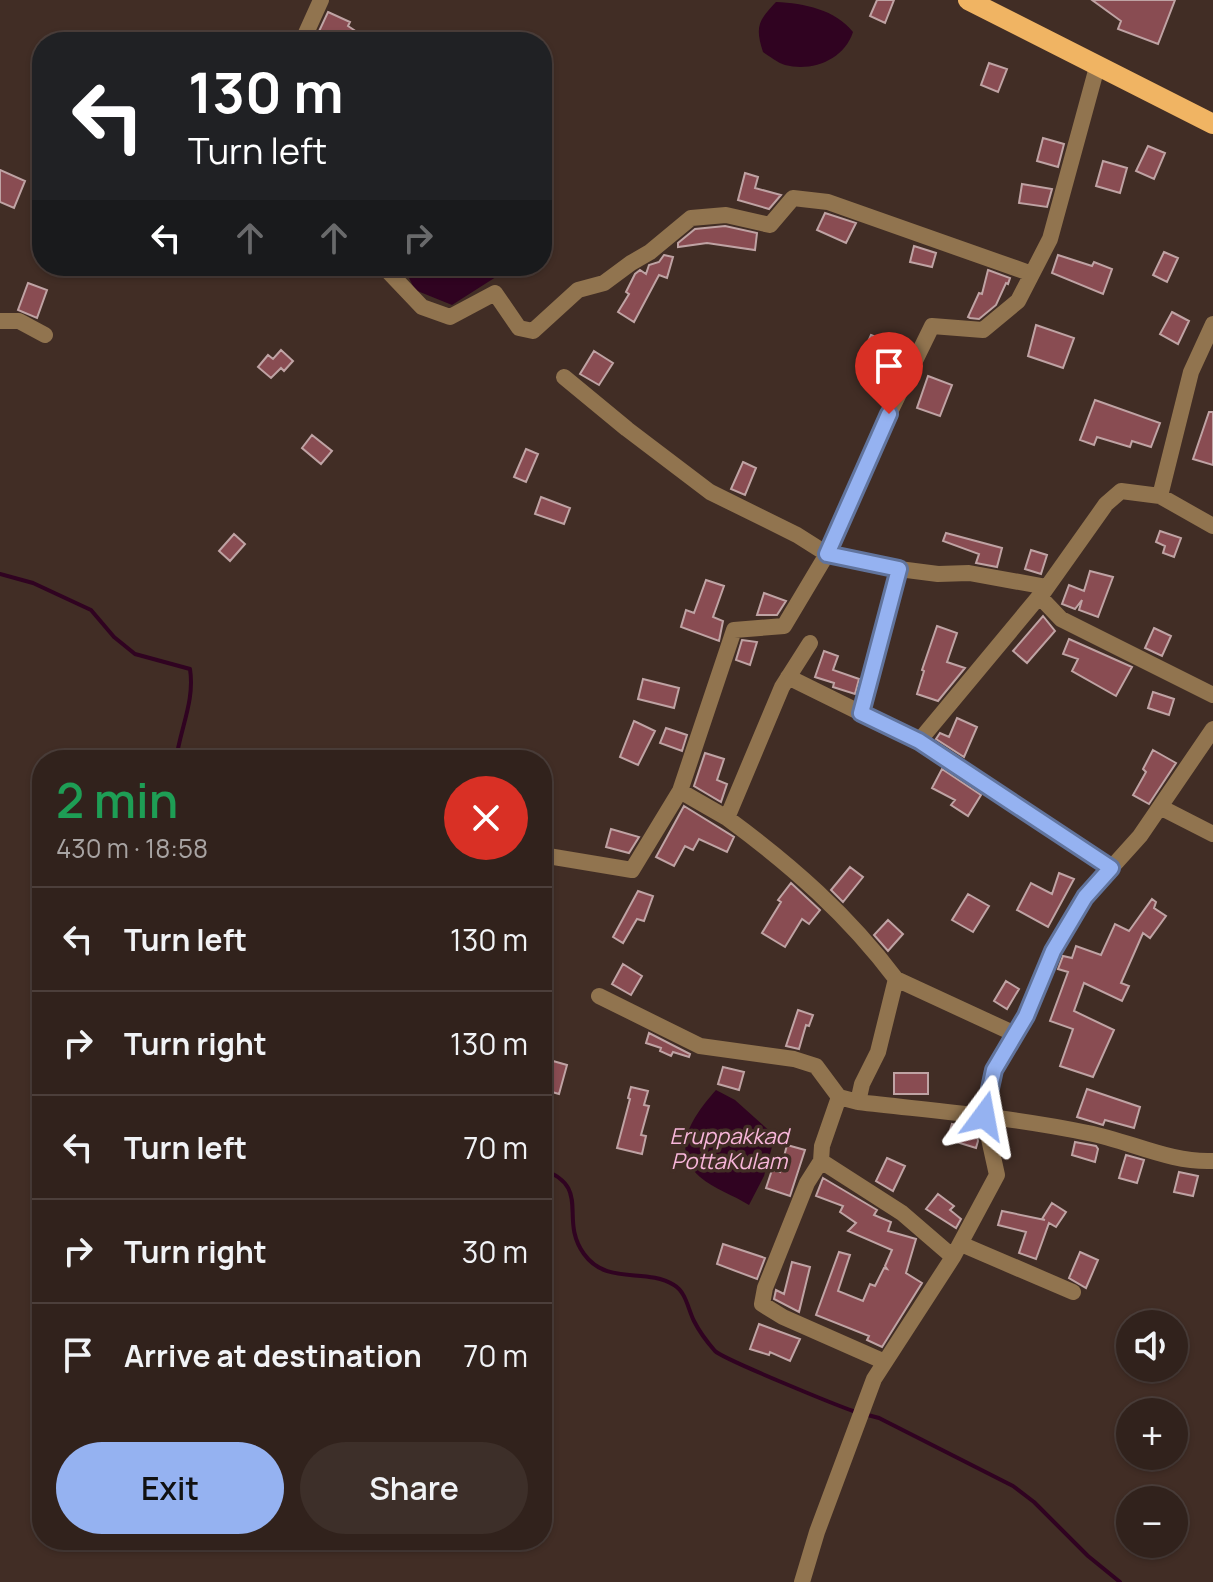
<!DOCTYPE html>
<html lang="en">
<head>
<meta charset="utf-8">
<style>
  :root { --surface:#31221c; --page:#3d2f29; --text:#f1f3f6; --muted:#a8a4a3; --line:#4c3f3b; --accent:#95b2f1 }
  body { margin:0; font-family:Manrope,sans-serif; background:var(--page); color:var(--text); height:100vh; display:flex; flex-direction:column; font-size:30px; white-space:nowrap }
  * { box-sizing:border-box; margin:0 }
  p { font-size:26px; color:var(--muted) }
  .icon { flex:none; width:44px; height:44px; fill:none; stroke:currentColor; stroke-width:2; stroke-linecap:round; stroke-linejoin:round }
  .map { position:relative; flex:1; overflow:hidden }
  .side { position:absolute; left:32px; top:750px; width:520px; height:800px; display:flex; flex-direction:column; background:var(--surface); border-radius:32px; box-shadow:0 2px 6px #0004,0 0 0 2px var(--line) }
  .side>* { flex:none }
  .hud { position:absolute; left:32px; top:32px; width:520px; height:244px; border-radius:32px; box-shadow:0 2px 6px #0004,0 0 0 2px var(--line); background:#202124; color:#fff; overflow:hidden }
  .buttons { position:absolute; left:1116px; top:1310px; display:grid; gap:16px }
  .buttons a { display:grid; place-items:center; width:72px; height:72px; border-radius:50%; background:var(--surface); box-shadow:0 2px 6px #0004,0 0 0 2px var(--line); font-size:40px }
  .pin { position:absolute; display:grid; place-items:center; width:68px; height:68px; color:#fff; margin:-82px -34px; border-radius:50% 50% 50% 0; rotate:-45deg; box-shadow:0 0 8px #0007 }
  .pin .icon { rotate:45deg }
  .me { position:absolute; width:88px; margin:-44px; rotate:13deg; stroke-linejoin:round; filter:drop-shadow(0 0 6px #0008) }
  .turn { display:flex; align-items:center; gap:28px; height:168px; padding:0 24px; font-size:36px }
  .turn .icon { width:104px; height:104px; stroke-width:2.5 }
  .turn b { display:block; font-size:56px; line-height:68px }
  .lanes { display:flex; align-items:center; height:76px; padding:0 24px; background:#0003; justify-content:center; gap:40px; direction:ltr }
  .lanes .off { opacity:.35 }
  .round { display:grid; place-items:center; flex:none; width:84px; height:84px; border-radius:42px; background:var(--page) }
  .head { display:flex; align-items:center; justify-content:space-between; height:136px; padding:0 24px }
  h1 { font-size:48px; font-weight:600; line-height:60px; color:#1e9e55 }
  .button { display:flex; gap:16px; margin-top:auto; padding:16px 24px }
  .button a { flex:1; height:92px; border-radius:48px; background:var(--accent); color:#111; font-size:32px; font-weight:600; line-height:92px; text-align:center }
  .button a+a { background:var(--page); color:var(--text) }
  ul { padding:0; list-style:none }
  li { display:flex; align-items:center; gap:24px; height:104px; padding:0 24px; border-top:2px solid var(--line) }
  li div { flex:1 }
  li b { display:block; font-size:30px }
  li em { font-style:normal }
  .map>svg:first-child { display:block }
  .water { fill:#300321 }
  .lines { fill:none; stroke-linecap:round; stroke-linejoin:round }
  .stream { stroke:#300321; stroke-width:4 }
  .building { fill:#894c52; stroke:#bfa3a4; stroke-width:2 }
  .minor { stroke:#91744f; stroke-width:16 }
  .major { stroke:#f0b463; stroke-width:20 }
  .route-casing { stroke:#61749d; stroke-width:20 }
  .route { stroke:#95b2f1; stroke-width:14 }
  .labels { text-anchor:middle; stroke-width:7; stroke-linejoin:round; paint-order:stroke }
  .water-label { font-size:22px; font-style:italic; fill:#f8b6da; stroke:#412d25 }
</style>
</head>
<body>
<div class="map">
<svg width="1213" height="1582" viewBox="0 0 1213 1582">
  <rect width="100%" height="100%" fill="#412d25"/>
  <!-- water -->
  <path class="water" d="M776,2C804,3 836,10 853,32C844,60 812,72 785,65C778,63 769,56 763,52C755,27 758,21 776,2Z
    M403,266H513L452,305L415,290Z
    M716,1090L735,1100L775,1136L764,1176L749,1205C733,1195 714,1189 700,1177C668,1149 695,1114 716,1090Z"/>
  <g class="lines">
    <!-- stream -->
    <path class="stream" d="M0,574L33,583L91,610L114,637L135,654L190,669C195,701 180,729 176,760
      M542,1169C593,1188 558,1218 584,1254C607,1286 645,1267 674,1285C686,1292 688,1309 694,1321C699,1331 708,1343 715,1351C723,1359 838,1406 856,1412
      M864,1414L879,1418L1013,1486L1034,1502L1088,1556L1120,1582"/>
  </g>
  <!-- building -->
  <path class="building" d="M877,0H894L885,23L870,16Z
    M1092,0H1175L1158,44L1118,29L1121,21Z
    M328,12L350,22L348,26L372,42H314Z
    M989,63L1007,69L998,92L981,85Z
    M1043,138L1064,144L1058,167L1037,161Z
    M1148,146L1165,153L1154,179L1136,171Z
    M1103,161L1127,168L1120,193L1096,186Z
    M0,170L25,181L14,208L0,202Z
    M745,173L758,177L755,188L781,195L769,209L738,200Z
    M1022,184L1052,189L1047,207L1019,203Z
    M825,213L856,223L846,243L817,230Z
    M725,226L757,233L755,250L707,243L678,247V243L695,229Z
    M914,246L936,253L932,267L910,262Z
    M1164,252L1178,258L1167,282L1153,275Z
    M664,255L673,257L667,278L659,275L634,322L618,312L629,294L626,292L635,274L640,270L646,274L649,265L659,262Z
    M1058,255L1092,266L1094,262L1112,269L1103,294L1052,273Z
    M988,270L1010,278L1008,284L1006,283L996,305L979,319L970,318L968,317L979,293L982,294Z
    M28,283L47,290L37,318L18,310Z
    M1172,312L1189,321L1178,344L1160,334Z
    M1036,325L1074,338L1063,368L1028,356Z
    M871,335L888,342L877,367L860,359Z
    M281,350L293,361L284,371L281,368L271,378L258,367L268,355L273,359Z
    M594,351L613,363L599,385L580,374Z
    M928,376L952,385L940,416L917,408Z
    M1095,400L1160,423L1151,447L1132,441L1130,447L1097,437L1094,445L1080,440Z
    M1209,412H1213V465L1193,459Z
    M312,435L332,451L321,464L302,448Z
    M526,449L538,454L526,482L514,477Z
    M743,462L756,468L745,495L731,489Z
    M541,497L570,508L564,524L535,514Z
    M1160,531L1181,538L1174,557L1163,553L1165,546L1156,542Z
    M946,533L1002,548L997,567L976,563L979,554L943,541Z
    M234,534L245,544L230,561L219,551Z
    M1031,550L1047,555L1041,574L1025,569Z
    M1090,571L1113,577L1098,617L1079,610L1082,600L1075,609L1062,604L1069,585L1084,591Z
    M706,580L724,586L713,617L723,621L719,641L681,627L686,610L694,613Z
    M764,593L786,601L777,615H757Z
    M1043,616L1055,631L1027,663L1013,651Z
    M937,626L957,633L947,662L965,668L938,701L917,694L924,671L922,670Z
    M1154,628L1171,636L1162,656L1145,648Z
    M1069,639L1132,667L1116,696L1072,671L1078,659L1063,654Z
    M742,640L757,642L750,665L736,660Z
    M824,651L838,656L833,670L859,679L855,694L833,687L834,683L815,677Z
    M643,679L679,688L674,708L638,699Z
    M1153,692L1174,699L1169,715L1148,708Z
    M957,718L977,727L964,757L936,739L940,733L949,737Z
    M634,721L655,731L638,765L620,757Z
    M666,728L687,735L682,751L660,743Z
    M1153,750L1176,763L1149,804L1133,795L1146,772L1143,769Z
    M705,753L724,759L717,780L727,784L721,802L694,786Z
    M942,769L981,795L968,816L951,805L955,800L932,788Z
    M684,806L734,837L727,852L699,839L693,850L685,846L674,866L656,857Z
    M611,829L639,837L629,853L606,847Z
    M850,867L863,877L843,902L831,890Z
    M1059,873L1074,879L1048,927L1017,910L1031,883L1052,894Z
    M791,883L820,910L809,924L802,919L785,947L762,933L781,902L778,900Z
    M638,891L653,896L644,921L637,919L623,943L613,937Z
    M968,894L989,906L973,932L952,920Z
    M1152,899L1156,902L1154,908L1166,916L1150,938L1143,933L1121,983L1129,986L1122,1001L1084,983L1074,1011L1114,1030L1093,1077L1060,1066L1073,1029L1050,1021L1068,972L1058,969L1063,956L1072,958L1076,946L1101,955L1115,924L1129,931Z
    M888,920L903,934L888,951L874,935Z
    M623,964L642,976L631,995L612,984Z
    M1006,981L1019,989L1007,1009L994,1001Z
    M798,1010L813,1015L809,1026L806,1025L799,1049L786,1046Z
    M649,1033L690,1054L689,1057L673,1052L671,1056L660,1051L661,1048L646,1043Z
    M553,1061L567,1065L559,1094L545,1090Z
    M723,1067L744,1072L739,1090L718,1084Z
    M894,1073H928V1094H894Z
    M631,1087L648,1091L644,1105L649,1106L641,1135L646,1136L642,1154L617,1148L630,1099L628,1098Z
    M1087,1089L1140,1107L1134,1128L1105,1120L1103,1125L1077,1117Z
    M952,1124L976,1130L978,1141L976,1148L947,1139Z
    M1075,1142L1096,1146L1098,1149L1095,1162L1072,1155Z
    M787,1145L805,1150L790,1196L766,1188L772,1170L780,1172Z
    M1126,1155L1144,1160L1137,1183L1119,1178Z
    M887,1158L905,1166L893,1191L876,1181Z
    M1179,1172L1198,1176L1193,1196L1174,1192Z
    M823,1178L877,1210L874,1215L891,1222L888,1231L916,1239L906,1273L922,1283L882,1347L867,1340L869,1336L816,1315L839,1252L850,1255L838,1291L863,1301L870,1284L875,1286L884,1268L887,1269L885,1266L892,1250L848,1231L856,1223L840,1212L843,1206L816,1196Z
    M938,1194L954,1206L950,1210L961,1219L956,1228L926,1209Z
    M1052,1203L1066,1212L1056,1227L1049,1223L1036,1259L1019,1253L1026,1232L998,1225L1002,1211L1045,1220L1042,1219Z
    M723,1244L765,1258L757,1279L717,1264Z
    M1080,1252L1098,1260L1086,1288L1069,1278Z
    M792,1262L810,1267L799,1312L774,1299L776,1290L784,1294Z
    M759,1324L800,1339L790,1361L770,1352L769,1355L750,1349Z"/>
  <g class="lines">
    <!-- minor -->
    <path class="minor" d="M302,42L321,0
      M383,266L422,307L450,317L495,293L519,328L533,331L578,290L604,283L631,263L650,252L691,218L726,215L770,225L793,198L828,202L1032,274
      M0,321H19L45,335
      M564,377L627,429L710,492L797,535L827,554L899,569L938,574L969,573L1047,587L919,741L861,713L899,569
      M1160,496L1191,372L1213,324
      M1213,526L1160,496L1121,491L1106,504L1040,597L1061,619L1213,695
      M810,643L782,687L727,818C791,865 848,915 896,979L878,1052L862,1084L858,1102L839,1097L822,1146L821,1161L807,1183L765,1288L762,1304L783,1317L885,1362
      M788,677L861,713
      M919,741L1111,868
      M680,791L727,818
      M1160,807L1213,834
      M542,855L632,870L680,791L734,630L784,626L827,554L889,414L932,326L983,330L1018,301L1050,239L1097,67
      M896,979L1015,1034
      M599,996L700,1046L794,1059L816,1066L839,1097
      M858,1102C935,1111 1012,1117 1088,1133C1130,1141 1170,1163 1213,1161
      M961,1244L1073,1292
      M953,1257L997,1175L984,1116L994,1070L1026,1016L1053,951L1085,897L1140,836L1213,729
      M802,1582L817,1532L874,1379L953,1257L902,1213L821,1161"/>
    <!-- major -->
    <path class="major" d="M968,0L1213,124"/>
  </g>
  <g class="lines">
    <defs>
      <path id="route" d="M889,414L827,554L899,569L861,713L919,741L1111,868L1085,897L1053,951L1026,1016L994,1070L984,1116"/>
    </defs>
    <!-- route casing -->
    <use href="#route" class="route-casing"/>
    <!-- route -->
    <use href="#route" class="route"/>
  </g>
  <g class="labels">
    <!-- water labels -->
    <g class="water-label">
      <text x="729" y="1144">Eruppakkad<tspan x="729" dy="25">PottaKulam</tspan></text>
    </g>
  </g>
</svg>
<div class="buttons">
<a><svg class="icon" aria-label="sound" viewBox="0 0 24 24"><path d="M4 9h4l5-4v14l-5-4H4zM17 9q2 3 0 6"/></svg></a>
<a>+</a>
<a>−</a>
</div>
<div class="pin" style="left:889px;top:414px;background:#d93025"><svg class="icon" aria-label="arrive" viewBox="0 0 24 24"><path d="M6 21V4h12l-3 4 3 4H6"/></svg></div>
<svg class="me" style="left:984px;top:1116px" viewBox="-20 -20 40 40"><path d="M0-17L14 15 0 8-14 15z" fill="#95b2f1" stroke="#fff" stroke-width="4"/></svg>
<div class="hud">
<div class="turn"><svg class="icon" aria-label="left" viewBox="0 0 24 24"><path d="M17 20v-9H6M10 6l-5 5 5 5"/></svg><div><b>130 m</b>Turn left</div></div>
<div class="lanes"><svg class="icon" aria-label="left" viewBox="0 0 24 24"><path d="M17 20v-9H6M10 6l-5 5 5 5"/></svg><svg class="icon off" aria-label="ahead" viewBox="0 0 24 24"><path d="M12 20V5M6 11l6-6 6 6"/></svg><svg class="icon off" aria-label="ahead" viewBox="0 0 24 24"><path d="M12 20V5M6 11l6-6 6 6"/></svg><svg class="icon off" aria-label="right" viewBox="0 0 24 24"><path d="M7 20v-9h11M14 6l5 5-5 5"/></svg></div>
</div>
<section class="side">
<div class="head"><div><h1>2 min</h1><p>430 m · 18:58</p></div><a class="round" style="background:#d93025;color:#fff"><svg class="icon" aria-label="close" viewBox="0 0 24 24"><path d="M6 6l12 12M18 6L6 18"/></svg></a></div>
<ul>
<li><svg class="icon" aria-label="left" viewBox="0 0 24 24"><path d="M17 20v-9H6M10 6l-5 5 5 5"/></svg><div><b>Turn left</b></div><em>130 m</em></li>
<li><svg class="icon" aria-label="right" viewBox="0 0 24 24"><path d="M7 20v-9h11M14 6l5 5-5 5"/></svg><div><b>Turn right</b></div><em>130 m</em></li>
<li><svg class="icon" aria-label="left" viewBox="0 0 24 24"><path d="M17 20v-9H6M10 6l-5 5 5 5"/></svg><div><b>Turn left</b></div><em>70 m</em></li>
<li><svg class="icon" aria-label="right" viewBox="0 0 24 24"><path d="M7 20v-9h11M14 6l5 5-5 5"/></svg><div><b>Turn right</b></div><em>30 m</em></li>
<li><svg class="icon" aria-label="arrive" viewBox="0 0 24 24"><path d="M6 21V4h12l-3 4 3 4H6"/></svg><div><b>Arrive at destination</b></div><em>70 m</em></li>
</ul>
<div class="button"><a>Exit</a><a>Share</a></div>
</section>
</div>
</body>
</html>
